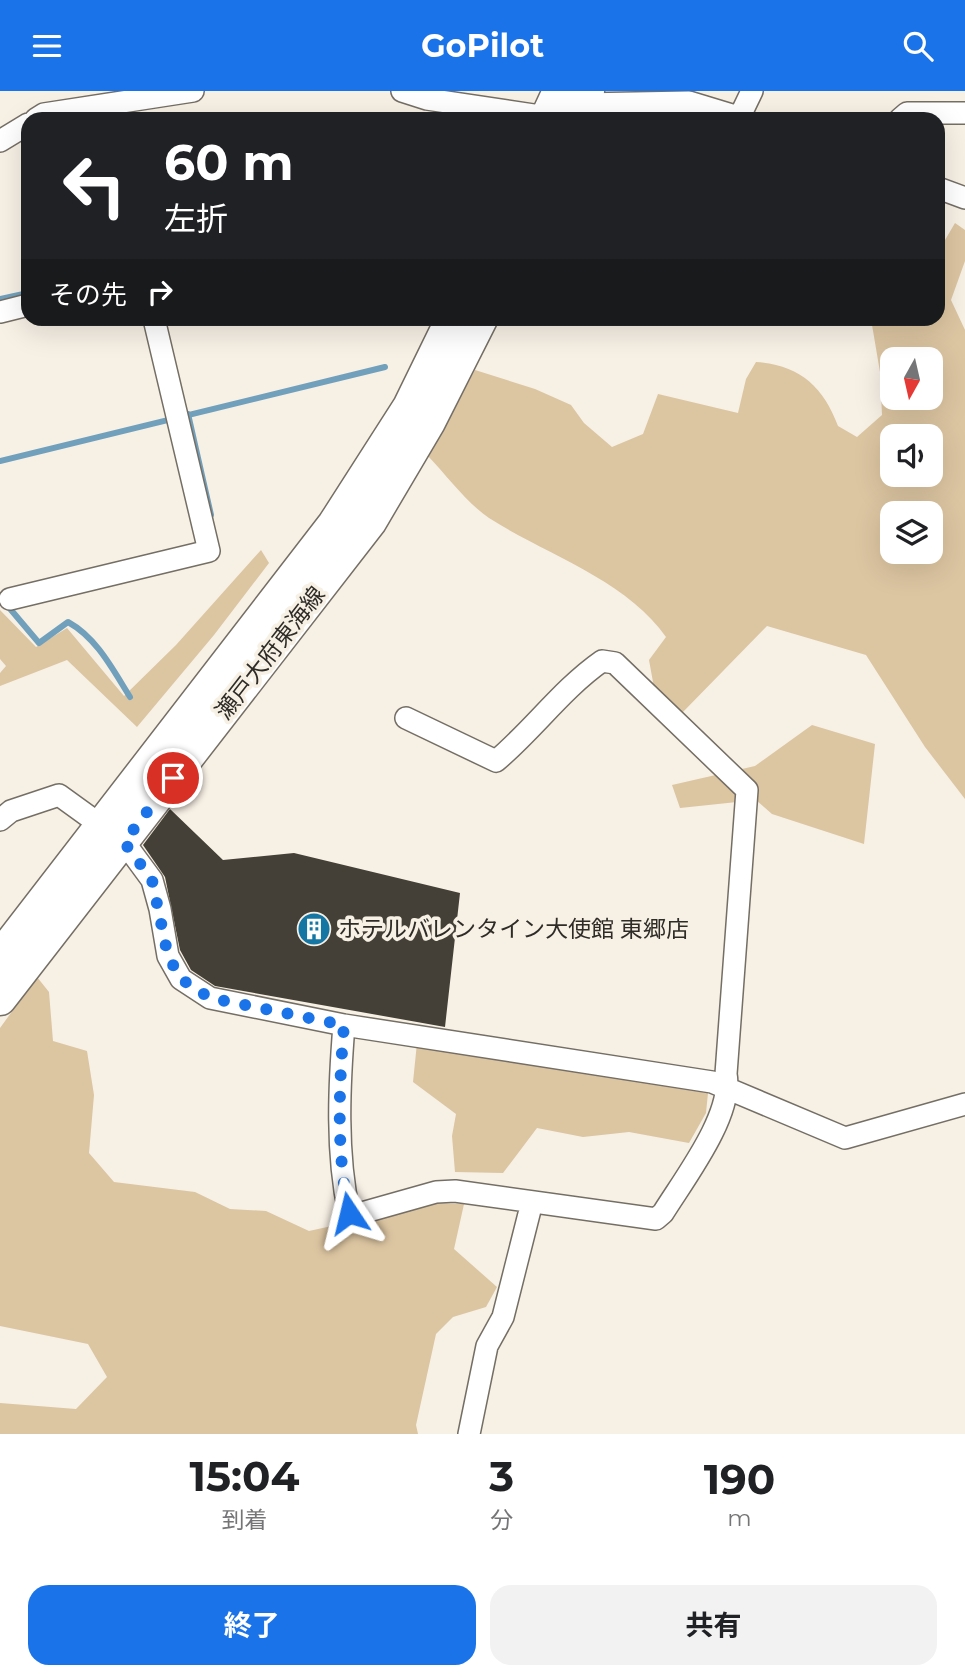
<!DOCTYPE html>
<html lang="ja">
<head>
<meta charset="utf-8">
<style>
  :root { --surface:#fff; --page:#f2f2f2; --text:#202124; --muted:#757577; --accent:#1a73e8 }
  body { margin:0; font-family:Montserrat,"Noto Sans JP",sans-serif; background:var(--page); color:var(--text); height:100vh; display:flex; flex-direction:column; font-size:26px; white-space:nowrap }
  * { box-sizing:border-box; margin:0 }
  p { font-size:23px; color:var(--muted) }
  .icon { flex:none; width:38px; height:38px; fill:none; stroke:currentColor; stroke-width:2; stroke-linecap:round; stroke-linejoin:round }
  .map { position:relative; height:1343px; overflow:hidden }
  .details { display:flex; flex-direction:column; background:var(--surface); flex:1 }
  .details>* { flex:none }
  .guide { position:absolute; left:21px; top:21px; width:924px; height:214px; border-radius:21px; box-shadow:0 7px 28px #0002; background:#202124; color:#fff; overflow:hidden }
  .needle { width:46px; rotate:188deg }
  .fabs { position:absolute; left:880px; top:256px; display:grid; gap:14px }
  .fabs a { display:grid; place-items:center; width:63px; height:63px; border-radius:14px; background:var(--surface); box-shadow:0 7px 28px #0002; font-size:35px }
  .pin { position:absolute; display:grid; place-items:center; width:60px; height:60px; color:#fff; margin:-30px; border:4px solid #fff; border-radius:50%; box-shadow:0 2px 7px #0007 }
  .me { position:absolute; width:77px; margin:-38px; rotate:350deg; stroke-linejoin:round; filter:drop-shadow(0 0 5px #0008) }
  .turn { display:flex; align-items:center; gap:24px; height:147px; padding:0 28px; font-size:32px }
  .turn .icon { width:91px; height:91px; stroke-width:2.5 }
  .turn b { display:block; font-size:49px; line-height:60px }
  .then { display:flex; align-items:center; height:66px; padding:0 28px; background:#0003; gap:14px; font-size:26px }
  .eta { display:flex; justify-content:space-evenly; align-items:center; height:119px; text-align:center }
  .eta b { font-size:42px; font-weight:700; line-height:49px }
  .cta { display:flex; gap:14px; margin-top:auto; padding:14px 28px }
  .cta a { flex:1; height:80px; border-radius:21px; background:var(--accent); color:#fff; font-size:28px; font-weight:700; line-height:80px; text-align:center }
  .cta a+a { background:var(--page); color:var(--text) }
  header { display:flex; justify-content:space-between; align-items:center; height:91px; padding:0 28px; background:var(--accent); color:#fff; font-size:32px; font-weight:700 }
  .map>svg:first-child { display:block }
  .green { fill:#dcc5a1; fill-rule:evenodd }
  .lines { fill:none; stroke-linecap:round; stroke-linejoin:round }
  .stream { stroke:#71a0bc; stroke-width:6 }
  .building { fill:#454037 }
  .street-casing { stroke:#746e65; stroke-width:24 }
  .primary-casing { stroke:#746e65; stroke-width:35 }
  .street { stroke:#fff; stroke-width:21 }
  .primary { stroke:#fff; stroke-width:32 }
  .route { stroke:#1a73e8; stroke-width:12; stroke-dasharray:0 21.6 }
  .labels { text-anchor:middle; stroke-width:7; stroke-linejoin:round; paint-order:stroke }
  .street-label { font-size:23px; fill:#2f2c28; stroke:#f7f0e5 }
  .poi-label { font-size:23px; fill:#2f2c28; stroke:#f7f0e5; text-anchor:start }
</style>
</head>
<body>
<header><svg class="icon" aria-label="menu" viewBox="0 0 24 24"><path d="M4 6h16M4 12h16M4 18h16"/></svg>GoPilot<svg class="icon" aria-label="search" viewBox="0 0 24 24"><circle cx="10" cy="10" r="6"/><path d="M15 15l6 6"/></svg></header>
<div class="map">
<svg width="965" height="1343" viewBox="0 0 965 1343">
  <rect width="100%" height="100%" fill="#f7f0e5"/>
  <!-- green -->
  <path class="green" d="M955,132L965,139V170L951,209L965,239V708L925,656L866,564L767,535L682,622L655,602L649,569L666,546C627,489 545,463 489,427C467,412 447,385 428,365L475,279L535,298L571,314L584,332L612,356L643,343L658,303L738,322L746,288L756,271C799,274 823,295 838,335L857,346L882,324L880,281L871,228H938V161ZM892,268H931V306H892ZM892,345H931V383H892ZM892,422H931V460H892Z
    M261,459L269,472L214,544L137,636L67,569L0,595V582L6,575L0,568V519L36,556L67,537L124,605L176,554Z
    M812,634L875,653L864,753L772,723L756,709L680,717L672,694L755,675Z
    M37,886L49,901L53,950L87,960L94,1004L89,1062L114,1091L195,1101L230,1118L266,1120L309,1140L436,1112L464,1113L454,1158L497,1196L486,1216L453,1226L436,1243L416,1334L418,1343H0V1312L76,1318L107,1286L88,1253L0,1235V937Z
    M417,952L708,1002L706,1022L689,1052L629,1041L583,1046L537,1037L503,1082L455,1081L452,1045L456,1023L413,991Z"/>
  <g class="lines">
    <!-- stream -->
    <path class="stream" d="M0,208L28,202
      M188,323L211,424
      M0,370L385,276
      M6,513L39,552L68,531C97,547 113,579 130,606"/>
  </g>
  <!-- building -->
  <path class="building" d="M170,718L223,769L294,762L460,802L445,936L215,895L191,879L180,859L165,786L143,754Z"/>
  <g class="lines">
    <defs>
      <path id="street" d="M402,0L427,8L547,26
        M582,13L689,11L745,28
        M740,25L752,0
        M36,28L44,23L193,0
        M900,28L907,22H965
        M0,50L28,33
        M938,97L965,107
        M0,221L28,214
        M10,508L209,460L154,228
        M0,729L11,720L59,704L124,751L152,789L160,818L168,865L181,888L210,907L344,934L712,991L845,1047L965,1013
        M344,934C339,996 336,1061 349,1122L358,1123L436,1101L455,1100L656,1128L663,1122C684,1088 734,1023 726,983L747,699L615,572L602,570C562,598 533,639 496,670L406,627
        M469,1343L487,1255L503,1226L532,1111"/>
      <path id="primary" d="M546,28L559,0
        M575,28L588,0
        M0,866L334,433L409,316L452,228
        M0,908L370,431L429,331L481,228"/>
    </defs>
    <!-- street casing -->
    <use href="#street" class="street-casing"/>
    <!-- primary casing -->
    <use href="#primary" class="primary-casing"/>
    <!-- street -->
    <use href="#street" class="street"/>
    <!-- primary -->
    <use href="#primary" class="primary"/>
  </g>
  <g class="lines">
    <!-- route -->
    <path class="route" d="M173,687L124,751L152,789L168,865L181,888L210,907L344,934C339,996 336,1061 349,1122"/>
  </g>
  <!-- icons -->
  <defs>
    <symbol id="building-disc" viewBox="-11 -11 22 22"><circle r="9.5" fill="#1676a3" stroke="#f7f0e5"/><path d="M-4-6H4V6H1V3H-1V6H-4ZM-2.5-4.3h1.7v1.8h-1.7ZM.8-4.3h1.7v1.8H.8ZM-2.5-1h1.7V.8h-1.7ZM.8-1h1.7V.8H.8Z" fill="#fff"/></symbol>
  </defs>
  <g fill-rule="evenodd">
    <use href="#building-disc" x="295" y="819" width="38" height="38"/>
  </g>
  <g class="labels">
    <!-- street labels -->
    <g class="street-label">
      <text transform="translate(270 562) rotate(-52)" y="8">瀬戸大府東海線</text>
    </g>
    <!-- poi labels -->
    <g class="poi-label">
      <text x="338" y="846">ホテルバレンタイン大使館 東郷店</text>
    </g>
  </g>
</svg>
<div class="fabs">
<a><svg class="needle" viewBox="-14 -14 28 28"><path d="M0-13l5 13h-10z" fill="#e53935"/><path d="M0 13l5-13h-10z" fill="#757577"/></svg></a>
<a><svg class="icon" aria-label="sound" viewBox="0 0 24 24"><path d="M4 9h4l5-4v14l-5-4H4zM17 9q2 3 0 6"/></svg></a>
<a><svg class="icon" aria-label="layers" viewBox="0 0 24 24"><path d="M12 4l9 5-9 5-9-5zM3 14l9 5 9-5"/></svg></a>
</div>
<div class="pin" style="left:173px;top:687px;background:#d93025"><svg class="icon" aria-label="arrive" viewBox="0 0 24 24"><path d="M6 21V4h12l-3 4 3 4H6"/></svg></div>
<svg class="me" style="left:349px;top:1122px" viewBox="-20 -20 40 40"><path d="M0-17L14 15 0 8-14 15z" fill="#1a73e8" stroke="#fff" stroke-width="4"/></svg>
<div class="guide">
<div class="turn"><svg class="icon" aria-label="left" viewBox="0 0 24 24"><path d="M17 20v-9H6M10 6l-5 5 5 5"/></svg><div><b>60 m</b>左折</div></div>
<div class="then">その先<svg class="icon" aria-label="right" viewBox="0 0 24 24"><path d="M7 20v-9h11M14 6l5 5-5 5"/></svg></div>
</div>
</div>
<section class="details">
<div class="eta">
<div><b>15:04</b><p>到着</p></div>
<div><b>3</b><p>分</p></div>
<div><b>190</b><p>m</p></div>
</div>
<div class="cta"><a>終了</a><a>共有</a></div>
</section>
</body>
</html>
